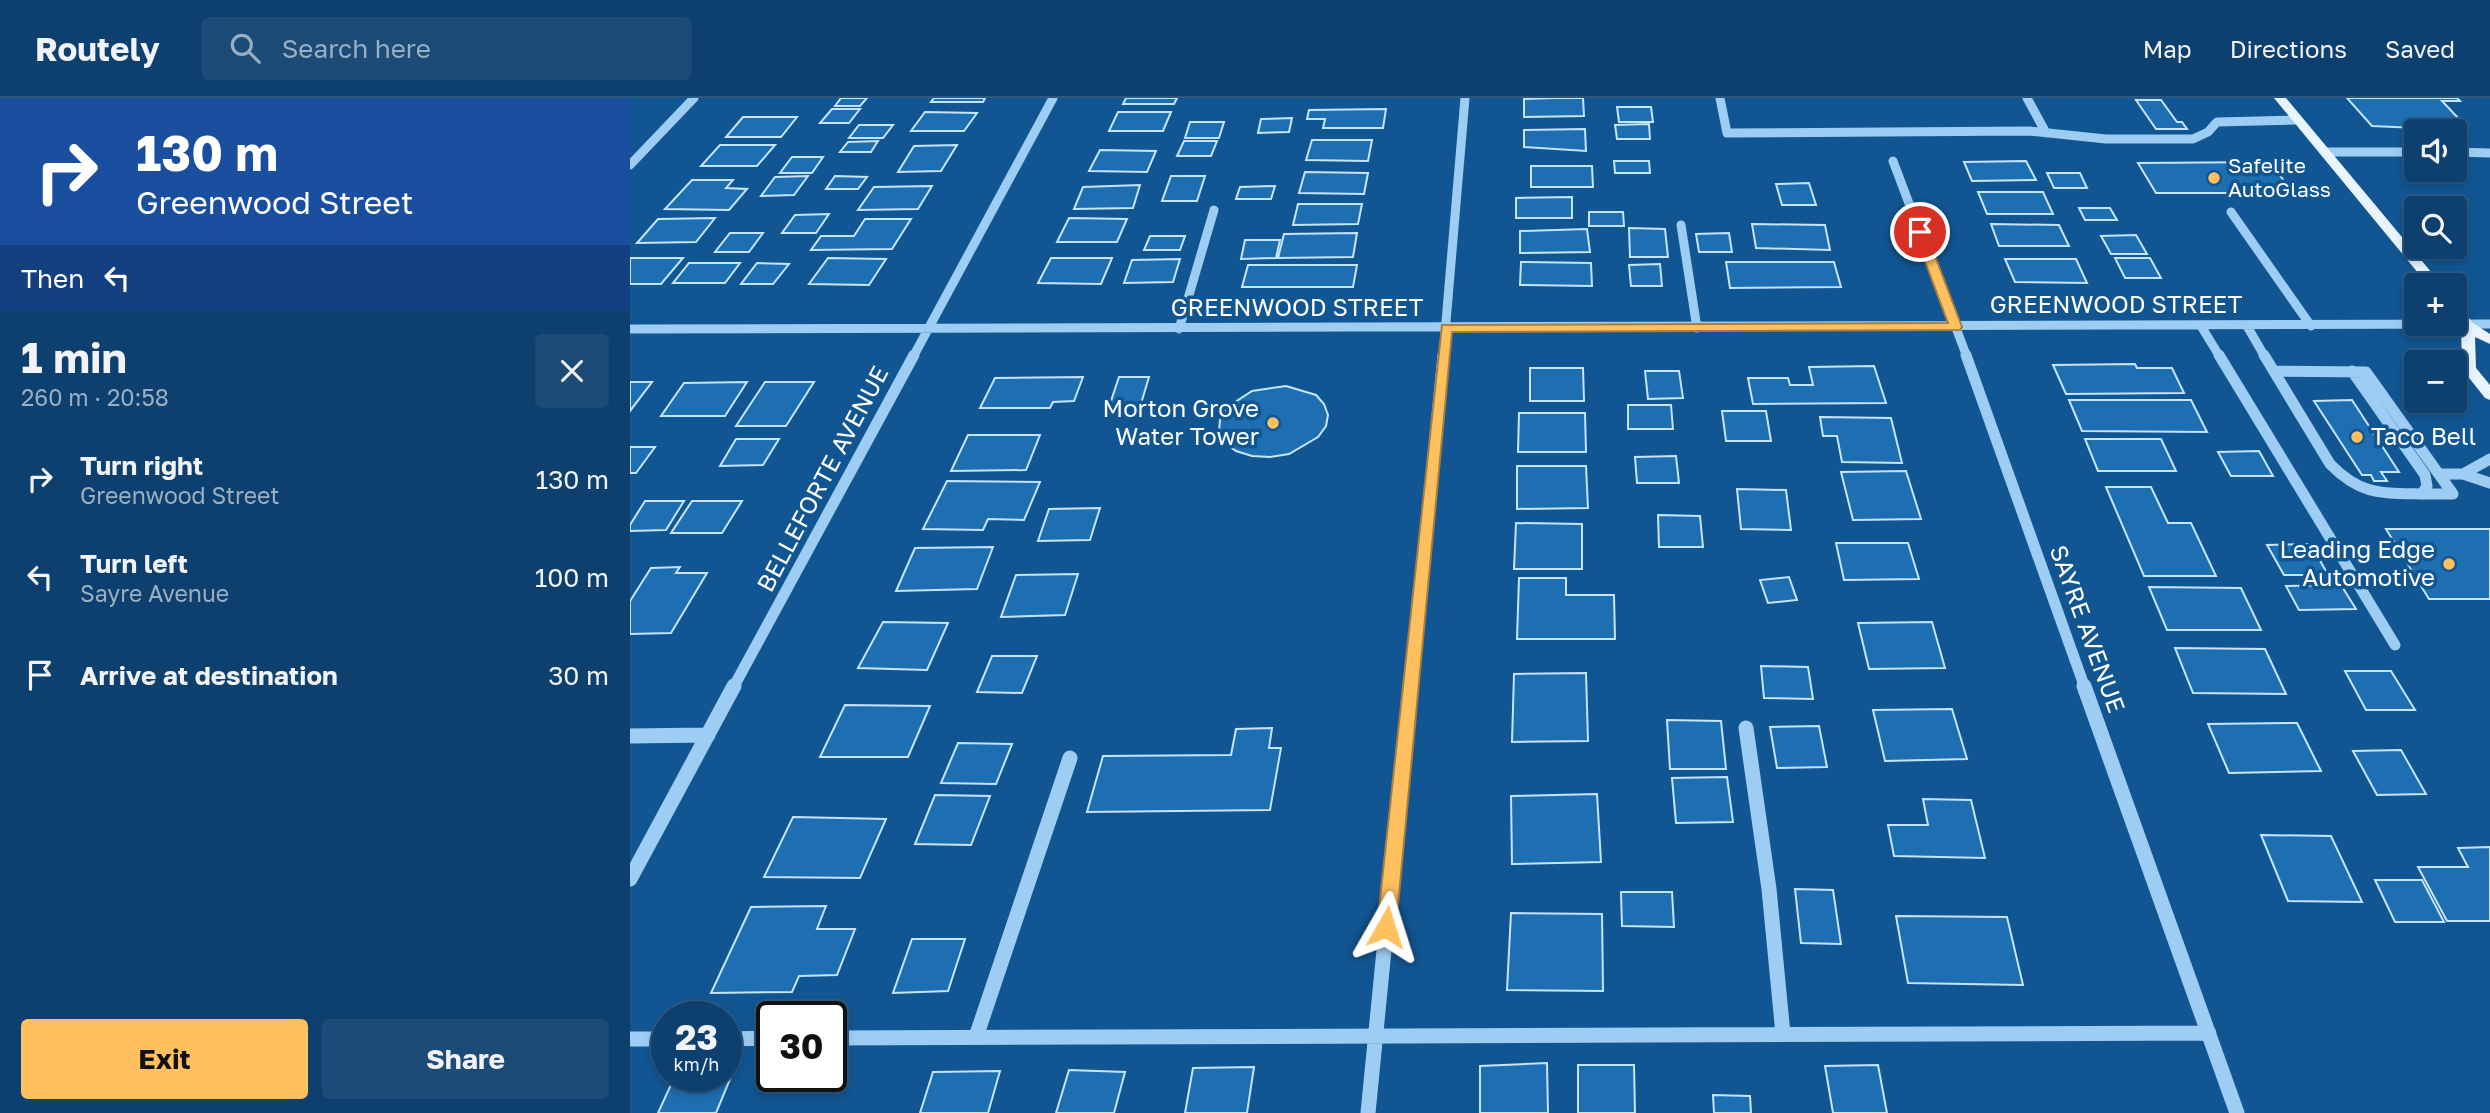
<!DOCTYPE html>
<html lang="en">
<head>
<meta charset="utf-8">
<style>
  :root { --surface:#0d406e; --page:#1b4b76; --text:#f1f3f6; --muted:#9aafc2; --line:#2d5981; --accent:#ffc15f }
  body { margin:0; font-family:"Golos Text",sans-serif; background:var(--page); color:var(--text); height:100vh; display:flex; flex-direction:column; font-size:26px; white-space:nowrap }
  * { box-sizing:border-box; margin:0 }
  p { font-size:23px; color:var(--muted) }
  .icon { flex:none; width:38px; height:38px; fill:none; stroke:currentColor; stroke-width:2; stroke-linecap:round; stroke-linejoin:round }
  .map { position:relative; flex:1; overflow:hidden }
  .drawer { display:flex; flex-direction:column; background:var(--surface); width:630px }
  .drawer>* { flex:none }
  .top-card { background:#1a4fa0; color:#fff; overflow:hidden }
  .controls { position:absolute; left:1774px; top:21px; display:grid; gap:14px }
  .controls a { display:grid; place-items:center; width:63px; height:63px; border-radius:7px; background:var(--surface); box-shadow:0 4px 10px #0003,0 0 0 2px var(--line); font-size:35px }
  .speed { position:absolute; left:21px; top:903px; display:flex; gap:14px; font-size:35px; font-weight:700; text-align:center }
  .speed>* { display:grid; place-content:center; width:91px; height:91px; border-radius:50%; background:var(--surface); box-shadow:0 4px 10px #0003,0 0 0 2px var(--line); line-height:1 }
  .speed small { font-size:18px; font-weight:400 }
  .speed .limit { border:4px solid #111; border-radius:10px; background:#fff; color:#111 }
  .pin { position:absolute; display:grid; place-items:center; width:60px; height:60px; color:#fff; margin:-30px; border:4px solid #fff; border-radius:50%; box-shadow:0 2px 7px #0007 }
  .me { position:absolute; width:77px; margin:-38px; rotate:6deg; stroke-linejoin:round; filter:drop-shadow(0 0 5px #0008) }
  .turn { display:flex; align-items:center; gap:24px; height:147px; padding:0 21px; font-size:32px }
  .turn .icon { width:91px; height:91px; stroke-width:2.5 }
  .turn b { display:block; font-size:49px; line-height:60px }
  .then { display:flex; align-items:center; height:66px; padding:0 21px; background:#0003; gap:14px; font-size:26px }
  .round { display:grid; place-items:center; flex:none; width:74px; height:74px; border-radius:7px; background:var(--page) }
  .summary { display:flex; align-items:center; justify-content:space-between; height:119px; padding:0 21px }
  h1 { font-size:42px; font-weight:700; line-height:52px }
  .cta { display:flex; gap:14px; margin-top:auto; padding:14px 21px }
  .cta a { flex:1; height:80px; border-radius:7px; background:var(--accent); color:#111; font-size:28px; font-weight:700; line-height:80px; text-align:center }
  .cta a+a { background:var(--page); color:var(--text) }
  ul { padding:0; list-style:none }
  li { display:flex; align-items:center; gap:21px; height:98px; padding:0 21px }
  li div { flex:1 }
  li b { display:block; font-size:26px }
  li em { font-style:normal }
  header { display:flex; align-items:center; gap:42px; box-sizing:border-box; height:98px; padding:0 35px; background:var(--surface); border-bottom:2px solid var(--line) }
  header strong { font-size:33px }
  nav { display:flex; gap:38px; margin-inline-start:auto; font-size:24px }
  .search { width:490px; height:63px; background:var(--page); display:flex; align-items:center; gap:18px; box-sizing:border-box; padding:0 24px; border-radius:7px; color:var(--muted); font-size:26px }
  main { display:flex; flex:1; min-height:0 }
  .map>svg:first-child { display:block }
  .building { fill:#1e6fb2; stroke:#c5e4fd; stroke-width:2 }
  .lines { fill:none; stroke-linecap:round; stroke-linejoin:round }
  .minor-far2 { stroke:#9dcdf3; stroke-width:9 }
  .minor-far1 { stroke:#9dcdf3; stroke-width:11 }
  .minor { stroke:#9dcdf3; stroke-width:15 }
  .major { fill:#e9f4ff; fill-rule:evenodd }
  .route { fill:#ffc15f; stroke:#a67d3e; stroke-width:2 }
  .poi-dot { fill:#ffc15f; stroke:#115692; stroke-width:2.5 }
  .labels { text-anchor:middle; stroke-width:7; stroke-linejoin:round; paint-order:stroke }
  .far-poi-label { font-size:21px; fill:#fff; stroke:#115692; text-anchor:start }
  .street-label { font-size:24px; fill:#fff; stroke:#115692 }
  .poi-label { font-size:24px; fill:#fff; stroke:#115692; text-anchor:end }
</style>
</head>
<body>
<header>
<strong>Routely</strong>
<div class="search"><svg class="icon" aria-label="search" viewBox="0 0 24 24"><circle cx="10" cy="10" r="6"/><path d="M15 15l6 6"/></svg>Search here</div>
<nav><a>Map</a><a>Directions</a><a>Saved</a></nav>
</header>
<main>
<section class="drawer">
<div class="top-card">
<div class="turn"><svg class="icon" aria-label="right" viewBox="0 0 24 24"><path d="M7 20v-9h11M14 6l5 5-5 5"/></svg><div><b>130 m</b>Greenwood Street</div></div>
<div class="then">Then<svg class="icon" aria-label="left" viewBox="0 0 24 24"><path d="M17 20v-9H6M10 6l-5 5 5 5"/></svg></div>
</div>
<div class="summary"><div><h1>1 min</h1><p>260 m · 20:58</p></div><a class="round"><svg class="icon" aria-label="close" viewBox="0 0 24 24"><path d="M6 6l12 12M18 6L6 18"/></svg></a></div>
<ul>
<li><svg class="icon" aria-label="right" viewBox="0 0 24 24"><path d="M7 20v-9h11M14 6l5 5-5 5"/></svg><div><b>Turn right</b><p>Greenwood Street</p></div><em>130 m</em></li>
<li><svg class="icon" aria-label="left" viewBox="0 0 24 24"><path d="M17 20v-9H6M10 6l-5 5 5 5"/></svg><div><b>Turn left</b><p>Sayre Avenue</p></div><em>100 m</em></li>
<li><svg class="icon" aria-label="arrive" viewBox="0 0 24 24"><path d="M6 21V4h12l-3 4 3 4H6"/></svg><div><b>Arrive at destination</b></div><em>30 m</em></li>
</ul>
<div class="cta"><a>Exit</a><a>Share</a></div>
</section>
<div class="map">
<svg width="1860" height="1015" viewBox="0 0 1860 1015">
  <rect width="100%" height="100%" fill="#115692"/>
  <!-- building -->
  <path class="building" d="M211,0H237L230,8H205Z
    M304,0H355L353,4H301Z
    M496,0H547L544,6H493Z
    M924,0H953L954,18L894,19V1Z
    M1717,0H1827L1830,3H1812L1831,23H1802L1809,31L1742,28Z
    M1506,2H1531L1547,24H1552L1557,31H1526Z
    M987,9H1021L1023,24H989Z
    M202,11H230L219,25H190Z
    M756,11L753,30H693L695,21H677L679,12Z
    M295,14L347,15L334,33H281Z
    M488,14H541L533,33H479Z
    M113,19H167L151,39H96Z
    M662,20L659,34L628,35L631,21Z
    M560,24H594L589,40H555Z
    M1019,26L1020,41H987L985,27Z
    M229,27H263L253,40H219Z
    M955,31L956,53L894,49V32Z
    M682,42H742L738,63L676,62Z
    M248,43L241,54H210L218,44Z
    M554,43H587L581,58H547Z
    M90,47H145L127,68H71Z
    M327,47L311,73L268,74L284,48Z
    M470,52L526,53L517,74L459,73Z
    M162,59H193L182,75H150Z
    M984,63H1019L1020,75H985Z
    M1396,63L1406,82L1342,83L1334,64Z
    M1640,64L1663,95H1526L1508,65Z
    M901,68H962L963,89H901Z
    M675,74L738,75L734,96L669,95Z
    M1417,75H1450L1457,90H1424Z
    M178,78L164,97L131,98L145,79Z
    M205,78L237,79L228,91H196Z
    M541,78H575L567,103H532Z
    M62,82H103L96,90L117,91L99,112L35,111Z
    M1179,85L1186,107H1152L1146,86Z
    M510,87L503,110L444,111L453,89Z
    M302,88L288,111L228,112L244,89Z
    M645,88L641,101H606L610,89Z
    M1348,94H1413L1423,116H1357Z
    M942,99V120H886V100Z
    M668,106H732L728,126L663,127Z
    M1449,110H1480L1487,122H1455Z
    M959,114H993L994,128H959Z
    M199,116L186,135H152L165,117Z
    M85,120L66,144L7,145L28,121Z
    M439,120L497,121L487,144H427Z
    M235,121H281L262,151L181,152L191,138H224Z
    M1122,126L1195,127L1200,152L1126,150Z
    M1361,126L1429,127L1439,148H1369Z
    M999,130L1035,131L1038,159H1000Z
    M957,131L960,154L890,155V133Z
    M100,135H133L119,154H85Z
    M727,135L723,159L648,160L654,136Z
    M1099,135L1102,154H1069L1066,136Z
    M1506,137L1517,156H1481L1471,138Z
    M520,138H555L550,152H514Z
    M615,142H650L646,160L611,161Z
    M0,160H53L31,186H0Z
    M198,160L256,161L239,187L179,186Z
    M421,160H482L471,186L408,185Z
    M1485,160H1520L1531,180H1495Z
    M550,161L543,184L494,185L502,162Z
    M1375,161H1446L1457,185L1385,184Z
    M891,164L961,165L962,188L890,187Z
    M1096,164H1204L1211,189L1100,190Z
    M59,165H110L95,185H43Z
    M127,165L159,166L143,186H111Z
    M1030,166L1032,188H1001L999,167Z
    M618,167H727L723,189H612Z
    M1505,266L1507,270H1542L1554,295L1436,296L1423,267Z
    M1244,268L1256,305L1123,306L1118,280H1158L1160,287H1183L1179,269Z
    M900,270H953L954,303H900Z
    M1015,273H1049L1053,300L1018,301Z
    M453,279L444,303L423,304L420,310H350L365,280Z
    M489,279H519L510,309H479Z
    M0,284H22L0,313Z
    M117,284L95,318H31L54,285Z
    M135,284H184L156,328H106Z
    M656,288L686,297L694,306L698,317L696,328L688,339L659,356L640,359L622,358L606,353L595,345L589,334L590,322L596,310L622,293Z
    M1439,302H1561L1577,334L1452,333Z
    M1722,302L1769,374H1751L1757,383H1744L1741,377H1732L1684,303Z
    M998,307H1041L1043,331H998Z
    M1092,313H1136L1141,343H1096Z
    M889,315H955L956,354H888Z
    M1190,319L1261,320L1272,365L1212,364L1207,338H1193Z
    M338,337H410L396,372L321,373Z
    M106,341H149L133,367L90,368Z
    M1455,341H1531L1546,373H1468Z
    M0,349H25L6,375H0Z
    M1629,353L1643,378H1601L1588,354Z
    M1046,358L1049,385H1007L1005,359Z
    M887,368H956L958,410L887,411Z
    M1276,373L1291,421L1223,422L1211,374Z
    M317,383L410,384L394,422L358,421L353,432L293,431Z
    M1476,389H1521L1538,425H1561L1586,478H1514Z
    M1107,391L1156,392L1161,432L1111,431Z
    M15,403H54L36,432L0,433V427Z
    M62,403H112L92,435H41Z
    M470,410L460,442L408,443L419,411Z
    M1028,417L1070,418L1073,449H1029Z
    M886,425L952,426V471H884Z
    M1756,431H1860V501H1799Z
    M1206,445H1278L1289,481L1214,482Z
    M1681,446L1698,477H1654L1637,447Z
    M363,449L347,491L266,493L285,450Z
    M50,469L46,475H77L41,535L0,536V503L21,470Z
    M448,476L435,517L371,519L386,477Z
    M1159,479L1167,502L1138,505L1130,482Z
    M889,480H936V497H984L985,541H887Z
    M1711,487L1726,511L1669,512L1656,488Z
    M1519,489L1611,490L1631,532H1537Z
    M253,524L318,525L297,572L228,570Z
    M1302,524L1315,570L1239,571L1228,525Z
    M1545,550L1635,551L1656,596L1563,595Z
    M362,558H407L392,595L347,594Z
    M1131,568L1178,569L1183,601L1134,600Z
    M1715,573H1761L1785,612H1736Z
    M956,575L958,643L882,644L884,576Z
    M215,607L300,608L278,659H190Z
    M1322,611L1337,661L1255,663L1243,612Z
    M1037,622L1091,623L1096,671H1040Z
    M1667,625L1691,673L1599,675L1578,626Z
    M1189,628L1197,669L1147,670L1140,629Z
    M642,630L639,650H651L640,712L457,714L473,658L601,657L606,631Z
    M328,645L382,646L366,686L311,685Z
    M1771,652L1796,696L1747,697L1723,653Z
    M1097,679L1103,724L1046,725L1042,680Z
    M967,696L971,764L882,766L881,698Z
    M305,697L360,698L341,747L285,746Z
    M1293,701L1341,702L1355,760L1264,758L1258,727H1298Z
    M163,719L256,721L230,780L134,779Z
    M1631,737L1701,738L1732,804L1658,803Z
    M1860,749V823H1817L1788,769H1838L1828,750Z
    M1745,782H1792L1814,824H1765Z
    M1165,791L1203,792L1211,846L1171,845Z
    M991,794H1042L1044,829L992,828Z
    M196,808L187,831H225L207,877L169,878L162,894L81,895L121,809Z
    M881,815L972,816L973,893L877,892Z
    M1266,818L1377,819L1393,887L1278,885Z
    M282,841H335L318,893L263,895Z
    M917,965L918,1015H850V968Z
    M948,967H1004L1005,1015H948Z
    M1248,967L1257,1015H1203L1195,968Z
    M624,969L617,1015H555L563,970Z
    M439,972L495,974L484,1015H426Z
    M370,973L358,1015H290L303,974Z
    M96,974H103L86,1015H28L45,978H96Z
    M1083,997L1120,998L1121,1015H1084Z"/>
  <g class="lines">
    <!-- minor-far2 -->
    <path class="minor-far2" d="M1090,0L1097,35L1399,33L1476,41H1563L1578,34L1587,24L1668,22
      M1397,0L1416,35
      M1696,54H1787
      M1825,54L1860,55
      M1263,63L1337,259
      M0,67L64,0
      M1601,114L1681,228
      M1051,127L1067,230
      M1571,228L1590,259
      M1617,228L1635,259
      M0,231L1860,226
      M549,231L584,112
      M283,259L423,0
      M813,259L835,0"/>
    <!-- minor-far1 -->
    <path class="minor-far1" d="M1336,257L1455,590
      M1589,257L1765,547
      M1634,257L1700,366C1730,397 1751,395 1792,396L1797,388L1795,377L1722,273
      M1644,273L1736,274L1823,396H1792
      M1810,376H1833L1860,385
      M1833,376L1860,361
      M103,590L284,257
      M780,590L813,257"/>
    <!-- minor -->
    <path class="minor" d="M1454,588L1607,1015
      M1116,630L1139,791L1153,936
      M0,638L78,637
      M0,781L104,588
      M346,939L440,660
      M201,940L1579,935
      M0,941H37
      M96,941L142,940
      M738,1015L780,588"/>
    <!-- major -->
    <path class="major" d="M1644,0H1656L1812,187H1798Z
      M1825,208L1830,209L1843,225L1860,236V246L1845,239L1846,270L1860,287V302L1855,300L1832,271L1831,228L1825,221Z"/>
  </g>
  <!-- route -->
  <path class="route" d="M1286,132L1296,134L1332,229L1330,232L822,234L766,829L763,836L756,838L749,836L747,829L812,227L1318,225L1284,134Z"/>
  <!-- markers -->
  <g class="poi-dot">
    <circle cx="1584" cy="80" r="7"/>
    <circle cx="643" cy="325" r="7"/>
    <circle cx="1727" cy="339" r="7"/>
    <circle cx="1819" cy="466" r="7"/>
  </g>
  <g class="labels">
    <!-- far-poi labels -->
    <g class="far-poi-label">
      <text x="1598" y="75">Safelite<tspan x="1598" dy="24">AutoGlass</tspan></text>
    </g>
    <!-- street labels -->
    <g class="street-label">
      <text x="1486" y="215">GREENWOOD STREET</text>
      <text x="667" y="218">GREENWOOD STREET</text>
      <text transform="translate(193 381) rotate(-62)" y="8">BELLEFORTE AVENUE</text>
      <text transform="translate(1457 531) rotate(70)" y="8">SAYRE AVENUE</text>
    </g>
    <!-- poi labels -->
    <g class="poi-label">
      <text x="629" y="319">Morton Grove<tspan x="629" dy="28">Water Tower</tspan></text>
      <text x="1741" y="347" text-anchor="start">Taco Bell</text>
      <text x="1805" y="460">Leading Edge<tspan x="1805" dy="28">Automotive</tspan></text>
    </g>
  </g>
</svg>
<div class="controls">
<a><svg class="icon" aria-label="sound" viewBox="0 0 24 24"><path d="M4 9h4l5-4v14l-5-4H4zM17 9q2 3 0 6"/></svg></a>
<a><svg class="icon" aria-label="search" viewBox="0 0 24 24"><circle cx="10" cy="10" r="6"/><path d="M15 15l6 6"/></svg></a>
<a>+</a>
<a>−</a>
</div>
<div class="speed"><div>23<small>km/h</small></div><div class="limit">30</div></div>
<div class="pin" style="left:1290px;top:134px;background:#d93025"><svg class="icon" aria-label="arrive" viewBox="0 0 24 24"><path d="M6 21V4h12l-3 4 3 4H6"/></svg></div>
<svg class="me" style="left:756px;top:829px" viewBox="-20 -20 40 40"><path d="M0-17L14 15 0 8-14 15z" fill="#ffc15f" stroke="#fff" stroke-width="4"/></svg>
</div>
</main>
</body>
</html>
